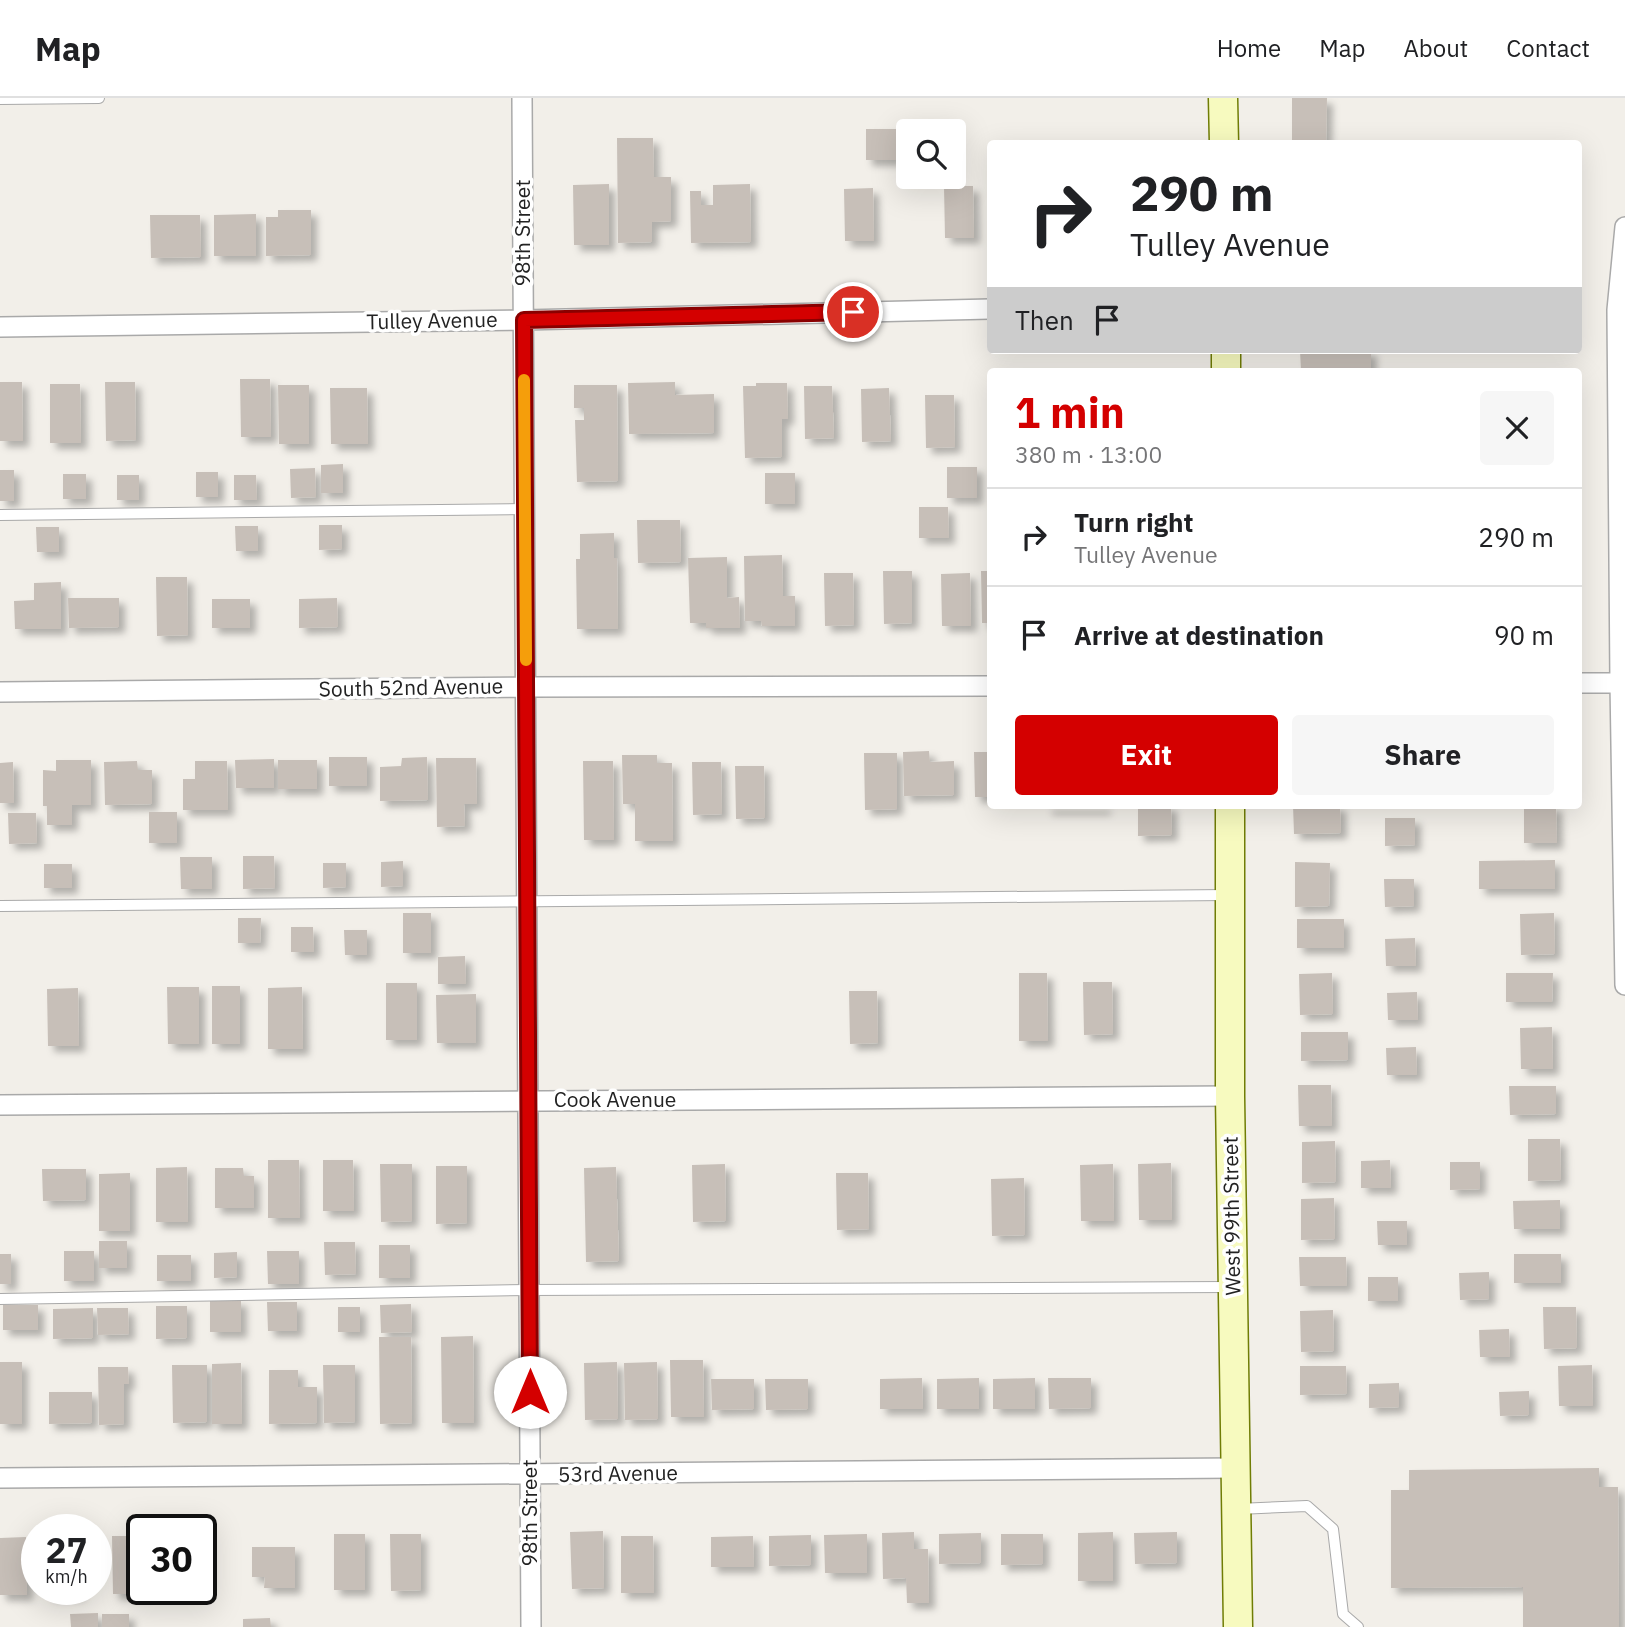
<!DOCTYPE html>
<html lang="en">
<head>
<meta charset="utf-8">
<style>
  :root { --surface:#fff; --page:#f6f6f6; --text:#202124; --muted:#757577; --line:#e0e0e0; --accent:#d40000 }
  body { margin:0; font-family:"IBM Plex Sans",sans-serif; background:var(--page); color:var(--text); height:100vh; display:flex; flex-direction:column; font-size:26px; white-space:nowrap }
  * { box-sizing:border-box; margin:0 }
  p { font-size:23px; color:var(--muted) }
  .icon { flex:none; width:38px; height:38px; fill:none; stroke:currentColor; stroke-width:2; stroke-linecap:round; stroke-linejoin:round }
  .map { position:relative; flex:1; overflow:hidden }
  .drawer { position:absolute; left:987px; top:270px; width:595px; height:441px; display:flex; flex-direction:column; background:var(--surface); border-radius:7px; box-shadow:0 7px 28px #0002 }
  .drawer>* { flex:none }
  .hud { position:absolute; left:987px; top:42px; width:595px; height:214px; border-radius:7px; box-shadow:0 7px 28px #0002; background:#fff; color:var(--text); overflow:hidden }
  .buttons { position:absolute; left:896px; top:21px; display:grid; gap:14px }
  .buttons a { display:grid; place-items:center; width:70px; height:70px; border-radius:7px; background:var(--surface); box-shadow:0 7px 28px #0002; font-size:35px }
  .speed { position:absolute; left:21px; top:1416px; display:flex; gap:14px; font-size:35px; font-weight:700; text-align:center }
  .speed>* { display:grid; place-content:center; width:91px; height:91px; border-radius:50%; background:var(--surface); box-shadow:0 7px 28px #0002; line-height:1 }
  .speed small { font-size:18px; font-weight:400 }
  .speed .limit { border:4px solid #111; border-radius:10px; background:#fff; color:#111 }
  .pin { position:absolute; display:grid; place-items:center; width:60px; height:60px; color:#fff; margin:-30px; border:4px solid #fff; border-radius:50%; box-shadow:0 2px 7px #0007 }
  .me { position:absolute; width:77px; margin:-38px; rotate:0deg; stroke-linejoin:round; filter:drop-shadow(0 0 5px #0008) }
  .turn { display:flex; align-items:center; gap:24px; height:147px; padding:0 28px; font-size:32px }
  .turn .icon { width:91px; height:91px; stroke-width:2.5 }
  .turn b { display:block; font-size:49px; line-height:60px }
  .then { display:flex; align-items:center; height:66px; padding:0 28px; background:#0003; gap:14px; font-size:26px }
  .round { display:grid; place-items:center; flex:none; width:74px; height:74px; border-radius:7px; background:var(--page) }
  .headline { display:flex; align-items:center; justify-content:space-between; height:119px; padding:0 28px }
  h1 { font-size:42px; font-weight:700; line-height:52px; color:var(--accent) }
  .cta { display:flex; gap:14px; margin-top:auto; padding:14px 28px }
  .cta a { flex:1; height:80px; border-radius:7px; background:var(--accent); color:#fff; font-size:28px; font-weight:700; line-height:80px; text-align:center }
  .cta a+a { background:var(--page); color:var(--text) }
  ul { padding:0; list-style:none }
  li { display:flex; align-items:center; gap:21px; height:98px; padding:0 28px; border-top:2px solid var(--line) }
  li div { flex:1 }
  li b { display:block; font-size:26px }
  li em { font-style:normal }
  header { display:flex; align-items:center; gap:42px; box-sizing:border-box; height:98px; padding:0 35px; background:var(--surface); border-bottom:2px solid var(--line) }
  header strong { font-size:33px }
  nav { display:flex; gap:38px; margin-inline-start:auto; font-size:24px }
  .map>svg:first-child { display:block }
  .building { fill:#c7bfb8; filter:url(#shadow) }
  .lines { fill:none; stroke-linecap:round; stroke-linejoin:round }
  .lane-casing { stroke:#a9a9a9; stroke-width:12 }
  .street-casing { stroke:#a9a9a9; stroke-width:22 }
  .secondary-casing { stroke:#707d05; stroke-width:31 }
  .lane { stroke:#fff; stroke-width:10 }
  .street { stroke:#fff; stroke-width:19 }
  .secondary { stroke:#f7fabf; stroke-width:28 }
  .route-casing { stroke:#8a0000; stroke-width:18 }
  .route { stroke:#d40000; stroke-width:12 }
  .slow { stroke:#f59e0b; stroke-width:12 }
  .labels { text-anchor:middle; stroke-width:7; stroke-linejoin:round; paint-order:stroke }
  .street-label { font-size:21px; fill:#222; stroke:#fff }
</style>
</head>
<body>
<header>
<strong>Map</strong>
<nav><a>Home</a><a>Map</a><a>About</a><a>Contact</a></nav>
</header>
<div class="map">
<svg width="1625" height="1529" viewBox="0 0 1625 1529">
  <defs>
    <filter id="shadow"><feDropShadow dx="6" dy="6" stdDeviation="3.5" flood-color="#0004"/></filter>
  </defs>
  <rect width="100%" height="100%" fill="#f2efe9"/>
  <!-- building -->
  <path class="building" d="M1292,0H1327L1326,44L1292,45Z
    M866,31H896V62H866Z
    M617,40H653L654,79H671V123L652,124V144L618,145Z
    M609,86V147H574L573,87Z
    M750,86L751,144L691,145L690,93H701V107H713V87Z
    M944,88H973L974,140H945Z
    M873,90L874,143H845L844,91Z
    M278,112H311V157L266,158V119H278Z
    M256,116V158H214V117Z
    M150,117H200L201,159L151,160Z
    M1300,252H1371V273H1301Z
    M240,281H270L271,339H241Z
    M0,284H22L23,343H0Z
    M105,284H135L136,342L106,343Z
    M675,284V297L714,296V335L629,336L628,285Z
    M756,285H787L788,321H782V359L745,360L743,288H756Z
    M50,286H80L81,345H50Z
    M278,287H309V346H279Z
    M574,287H617L618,383L577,384L575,322H584V310H574Z
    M804,288H832L834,340L805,341Z
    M330,290H367L368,346H331Z
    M889,290L891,343L862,344L861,291Z
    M925,297H954L955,349L926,350Z
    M343,366V395H321V367Z
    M947,369H977V400H947Z
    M315,370L316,399L291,400L290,371Z
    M0,372H14V403H0Z
    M196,374H218V399H196Z
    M765,375H795V406H765Z
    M63,376H86V401H63Z
    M117,377H139V402H117Z
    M234,377H256L257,402H234Z
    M919,409H948L949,440H919Z
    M637,422H680L681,464L638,465Z
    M319,427H342V451L319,452Z
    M235,428H258V453H236Z
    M36,429H59V454H37Z
    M614,435V460H617L618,531H577L576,461H580V436Z
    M782,457L783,498H795V528H762L761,523H745L744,458Z
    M727,459V500L739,499L740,530H706V525H690L688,460Z
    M883,473H912V525L884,526Z
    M981,473H990V525H982Z
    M824,475H853L854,527L825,528Z
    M970,475L971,528H942L941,476Z
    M156,479H187L188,537L157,538Z
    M61,484V531H15L14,503L34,502V485Z
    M68,500H119V529L69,530Z
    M337,500L338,529L299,530V501Z
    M212,501H250V530H212Z
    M929,653L930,664L954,663V697L904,698L903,654Z
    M974,654H990V699H975Z
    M864,655H897V711L865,712Z
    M622,657H657V665H672L673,743H635V706H623Z
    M329,659H367V688H329Z
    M427,659L428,702L380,703V669L401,668L402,660Z
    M436,660H476L477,706H464L465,728L437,729Z
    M274,661V690H236L235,662Z
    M56,662H91V707H72V727H47V708H43V672L56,673Z
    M278,662H317V691H278Z
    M137,663L138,672H152V706L105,707L104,664Z
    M195,663H227L228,712H183V681H195Z
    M583,663H613L614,742H584Z
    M13,664L14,705H0V665Z
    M692,664H721L722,716L693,717Z
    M735,668H764L765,720L736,721Z
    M1046,707H1105V711H1046Z
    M1138,707H1171L1172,737L1138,738Z
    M1293,707H1340L1341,735L1294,736Z
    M1524,707H1556L1557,745H1524Z
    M149,714H177V745H149Z
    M8,715H36L37,745L9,746Z
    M1385,720H1415V747L1385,748Z
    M243,758H274L275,790L243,791Z
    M180,759H212V791H181Z
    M1555,762V791H1479V763Z
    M403,763V788L381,789V764Z
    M1295,764L1330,765L1329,808L1295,809Z
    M323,765H346V789L323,790Z
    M44,766H72V790H44Z
    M1384,781H1414V808L1385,809Z
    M403,815H431V855H403Z
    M1554,815L1555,856L1521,857L1520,816Z
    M238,820H261L260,845H238Z
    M1297,821H1344V850H1297Z
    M291,829H313L314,854H291Z
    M344,832H367V857H345Z
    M1415,840L1416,868H1386L1385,841Z
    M465,858L466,886H438V859Z
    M1019,875H1047L1048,943H1019Z
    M1332,875L1333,916L1300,917L1299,876Z
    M1506,875H1553L1552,904H1506Z
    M1083,884H1112L1113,936L1084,937Z
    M386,885H417V942H386Z
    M212,888H240V946H212Z
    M167,889H199V946H168Z
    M302,889L303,951H268V890Z
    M78,890L79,948H48L47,891Z
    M849,893H877L878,945L850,946Z
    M1417,894L1418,922H1388L1387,895Z
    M476,896V945H437L436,897Z
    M1552,929L1553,971H1521L1520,930Z
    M1301,934H1348V962L1301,963Z
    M1416,949L1417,977H1387L1386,950Z
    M1298,987H1331L1332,1028H1299Z
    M1509,988H1556V1016L1510,1017Z
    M1528,1041H1560L1561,1082L1528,1083Z
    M1335,1043L1336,1084L1302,1085V1044Z
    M268,1062H299L300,1120H268Z
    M323,1062H353L354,1113H323Z
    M1390,1062L1391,1090H1361V1063Z
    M1450,1064H1480V1091L1450,1092Z
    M1171,1065L1172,1122H1139L1138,1066Z
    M380,1066H412V1123L381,1124Z
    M725,1066L726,1123L693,1124L692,1067Z
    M1113,1066L1114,1123H1081L1080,1067Z
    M436,1068H467V1125L436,1126Z
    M187,1069L188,1124H156V1070Z
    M616,1069L619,1163L586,1164L584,1070Z
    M215,1070H243L244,1078H254V1110H215Z
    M42,1071H86V1102L43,1103Z
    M130,1075V1133H99V1076Z
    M836,1075H868L869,1131L837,1132Z
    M1024,1080L1025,1137L992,1138L991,1081Z
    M1334,1100L1335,1141L1301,1142V1101Z
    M1560,1102V1131H1514L1513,1103Z
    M1377,1123H1407V1147H1378Z
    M99,1143H127V1170H99Z
    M324,1144H355L356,1176L325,1177Z
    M379,1147H410V1180H379Z
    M64,1153H94V1183H64Z
    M267,1153H299V1186H268Z
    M237,1154V1179L214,1180V1155Z
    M0,1156H11V1186H0Z
    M1514,1156H1561V1185H1514Z
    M157,1157H191V1183H157Z
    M1299,1159H1346L1347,1188H1300Z
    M1489,1174V1201L1460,1202L1459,1175Z
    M1368,1179H1398V1203H1368Z
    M210,1202H241V1234H210Z
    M267,1204H297V1233H268Z
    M411,1206L412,1234L381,1235L380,1207Z
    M3,1207H38V1232H3Z
    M156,1208H187V1240L156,1241Z
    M338,1209H360V1234H338Z
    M1543,1209H1576L1577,1250L1544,1251Z
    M93,1210V1240L53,1241V1211Z
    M97,1210H128L129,1236L98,1237Z
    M1333,1212L1334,1253L1301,1254L1300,1213Z
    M1509,1231L1510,1259H1480L1479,1232Z
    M473,1238L474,1325H442L441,1239Z
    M379,1239H411L412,1325L380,1326Z
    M670,1262H703L704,1319H671Z
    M0,1264H22V1326H0Z
    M617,1264L618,1321L585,1322L584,1265Z
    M657,1264L658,1321L625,1322L624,1265Z
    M241,1265L242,1326H212V1266Z
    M172,1267H207V1324L173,1325Z
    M323,1267H355V1324L324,1325Z
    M1592,1267L1593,1308H1559L1558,1268Z
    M1300,1268H1346L1347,1296L1300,1297Z
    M98,1269H128L129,1286H124V1326L99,1327Z
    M269,1272H298V1289H317V1325L269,1326Z
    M922,1280L923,1311H880V1281Z
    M979,1280V1311H937V1281Z
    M1035,1280V1311H993V1281Z
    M1048,1280H1091V1310L1049,1311Z
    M711,1281H754V1311L712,1312Z
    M765,1281H808V1311L766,1312Z
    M1399,1285V1309L1369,1310V1286Z
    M1529,1293V1317L1500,1318L1499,1294Z
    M49,1294H92V1325L49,1326Z
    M1599,1370V1389H1618L1619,1529H1523V1489L1391,1490V1392H1409V1372Z
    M201,1432H204L205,1484H201Z
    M603,1433L604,1490L572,1491L570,1434Z
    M914,1434V1451H928L929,1505H907L906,1480L883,1481L882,1435Z
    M1113,1434V1483H1078V1435Z
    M1177,1434V1465L1135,1466L1134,1435Z
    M981,1435V1465L939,1466V1436Z
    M334,1436H365V1492H334Z
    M390,1436H421V1492L391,1493Z
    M867,1436V1475H825L824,1437Z
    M1001,1436H1043V1466L1001,1467Z
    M811,1437V1467L769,1468V1438Z
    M112,1438H142V1491H144V1496H113Z
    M621,1438H653L654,1495H621Z
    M753,1438L754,1469H711V1439Z
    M26,1439L27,1497H0V1440Z
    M252,1449H295V1490H264L265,1479H252Z
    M48,1491H79V1496L48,1497Z
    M98,1515V1529H71L70,1516Z
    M102,1516H129V1529H102Z
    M270,1520L271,1529H243V1521Z"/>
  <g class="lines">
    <defs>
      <path id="lane" d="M0,1L99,0
        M0,417L525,411
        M0,808L1227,797
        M0,1201L529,1192L1229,1189
        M1238,1411L1307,1408L1333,1431L1343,1516L1358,1529"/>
      <path id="street" d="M522,0L531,1529
        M1625,129L1617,212L1620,585L1625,887
        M0,229L524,222L990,211
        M1578,585H1625
        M0,594L526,589L990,588
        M0,1007L1230,998
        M0,1380L1236,1370"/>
      <path id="secondary" d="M1223,0L1224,46
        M1226,252V273
        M1230,707V998L1238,1529"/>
    </defs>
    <!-- lane casing -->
    <use href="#lane" class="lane-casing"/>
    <!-- street casing -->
    <use href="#street" class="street-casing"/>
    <!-- secondary casing -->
    <use href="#secondary" class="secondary-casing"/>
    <!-- lane -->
    <use href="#lane" class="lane"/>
    <!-- street -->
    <use href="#street" class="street"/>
    <!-- secondary -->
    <use href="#secondary" class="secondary"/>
  </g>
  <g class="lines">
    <defs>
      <path id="route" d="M530,1294L524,222L853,214"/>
    </defs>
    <!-- route casing -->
    <use href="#route" class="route-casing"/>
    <!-- route -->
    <use href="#route" class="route"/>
    <!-- slow -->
    <path class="slow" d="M524,282L526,562"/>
  </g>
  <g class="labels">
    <!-- street labels -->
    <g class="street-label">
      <text transform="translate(523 135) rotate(-90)" y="7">98th Street</text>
      <text transform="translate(432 223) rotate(-1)" y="7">Tulley Avenue</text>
      <text transform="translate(411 590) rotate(-1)" y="7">South 52nd Avenue</text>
      <text x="615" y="1009">Cook Avenue</text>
      <text transform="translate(1232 1118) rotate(-91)" y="7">West 99th Street</text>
      <text transform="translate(618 1376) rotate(-1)" y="7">53rd Avenue</text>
      <text transform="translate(530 1415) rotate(-90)" y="7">98th Street</text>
    </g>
  </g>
</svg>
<div class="buttons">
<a><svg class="icon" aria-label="search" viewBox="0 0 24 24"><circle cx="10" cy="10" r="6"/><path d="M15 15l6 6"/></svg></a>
</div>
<div class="speed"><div>27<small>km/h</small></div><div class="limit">30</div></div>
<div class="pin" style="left:853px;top:214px;background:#d93025"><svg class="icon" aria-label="arrive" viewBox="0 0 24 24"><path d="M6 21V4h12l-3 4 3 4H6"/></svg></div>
<svg class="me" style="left:530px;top:1294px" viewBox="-20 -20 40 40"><circle r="19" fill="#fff"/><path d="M0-13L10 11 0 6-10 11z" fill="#d40000"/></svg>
<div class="hud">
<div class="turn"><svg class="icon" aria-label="right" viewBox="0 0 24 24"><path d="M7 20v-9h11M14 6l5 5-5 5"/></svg><div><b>290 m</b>Tulley Avenue</div></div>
<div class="then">Then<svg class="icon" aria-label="arrive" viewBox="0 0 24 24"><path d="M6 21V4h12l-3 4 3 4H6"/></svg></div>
</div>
<section class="drawer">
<div class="headline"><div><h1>1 min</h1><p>380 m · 13:00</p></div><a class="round"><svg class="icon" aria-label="close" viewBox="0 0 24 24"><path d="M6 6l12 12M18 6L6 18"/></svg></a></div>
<ul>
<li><svg class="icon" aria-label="right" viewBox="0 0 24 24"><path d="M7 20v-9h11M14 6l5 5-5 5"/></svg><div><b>Turn right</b><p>Tulley Avenue</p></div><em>290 m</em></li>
<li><svg class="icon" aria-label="arrive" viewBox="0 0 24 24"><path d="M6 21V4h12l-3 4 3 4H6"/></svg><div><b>Arrive at destination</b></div><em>90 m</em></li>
</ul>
<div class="cta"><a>Exit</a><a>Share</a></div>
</section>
</div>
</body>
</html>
